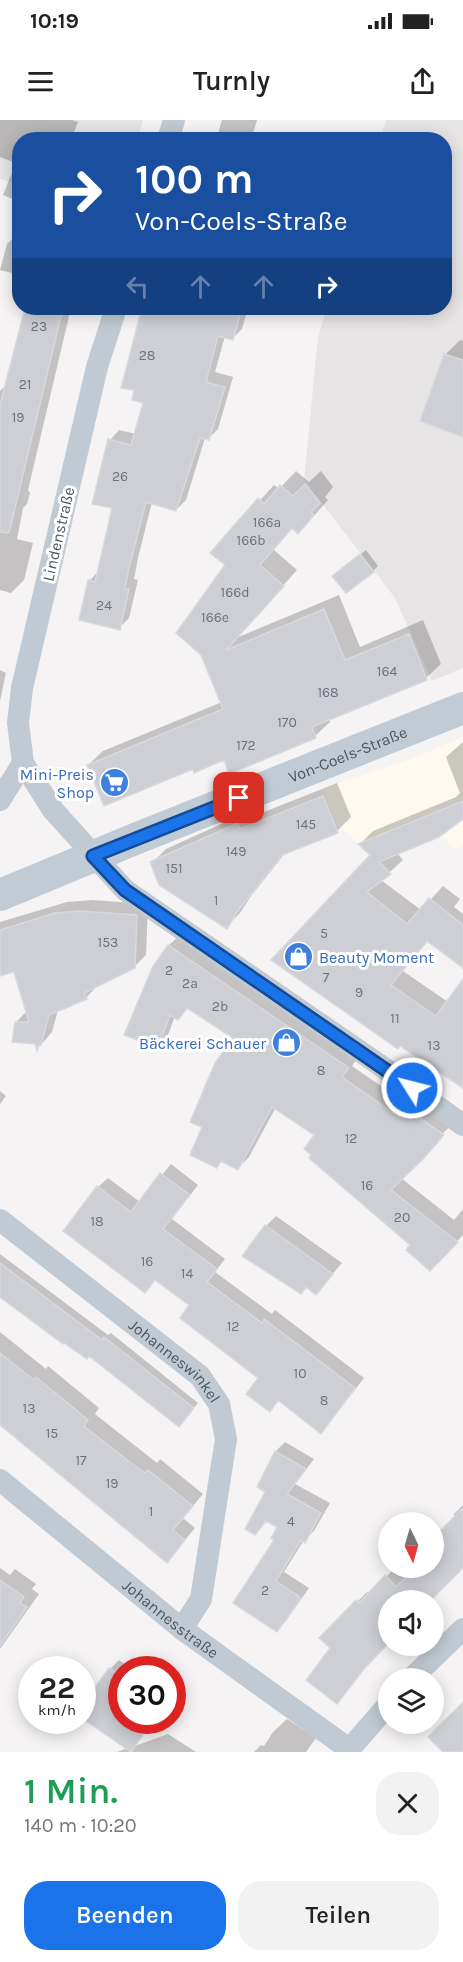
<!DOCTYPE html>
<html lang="de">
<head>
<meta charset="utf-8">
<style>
  :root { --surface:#fff; --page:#f2f2f2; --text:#222; --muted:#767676; --accent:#1a73e8 }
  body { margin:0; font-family:Karla,sans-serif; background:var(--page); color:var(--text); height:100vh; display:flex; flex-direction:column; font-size:22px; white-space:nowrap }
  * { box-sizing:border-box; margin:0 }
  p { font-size:20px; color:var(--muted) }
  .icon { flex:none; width:33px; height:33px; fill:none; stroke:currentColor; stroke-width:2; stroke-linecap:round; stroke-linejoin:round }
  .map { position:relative; height:1632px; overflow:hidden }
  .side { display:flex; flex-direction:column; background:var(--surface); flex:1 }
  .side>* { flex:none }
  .hud { position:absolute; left:12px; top:12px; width:440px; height:183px; border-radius:24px; box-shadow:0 3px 15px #0003; background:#1a4fa0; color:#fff; overflow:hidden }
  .needle { width:39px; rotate:175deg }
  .buttons { position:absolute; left:378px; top:1392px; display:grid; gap:12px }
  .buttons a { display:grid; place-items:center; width:66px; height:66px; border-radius:50%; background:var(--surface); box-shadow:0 3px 15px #0003; font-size:30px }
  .speed { position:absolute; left:18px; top:1536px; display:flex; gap:12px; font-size:30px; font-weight:700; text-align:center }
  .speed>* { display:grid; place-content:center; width:78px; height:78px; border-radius:50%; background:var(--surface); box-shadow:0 3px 15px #0003; line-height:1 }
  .speed small { font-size:15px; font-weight:400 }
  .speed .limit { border:9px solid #d22; background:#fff; color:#111 }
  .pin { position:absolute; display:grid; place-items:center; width:51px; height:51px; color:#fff; margin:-26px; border-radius:12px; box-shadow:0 3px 9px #0006 }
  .me { position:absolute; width:66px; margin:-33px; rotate:306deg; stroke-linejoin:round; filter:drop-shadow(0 0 4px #0008) }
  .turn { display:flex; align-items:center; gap:21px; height:126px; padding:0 24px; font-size:27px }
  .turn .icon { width:78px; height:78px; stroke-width:2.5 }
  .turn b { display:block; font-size:42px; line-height:51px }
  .lanes { display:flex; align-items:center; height:57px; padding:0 24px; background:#0003; justify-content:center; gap:30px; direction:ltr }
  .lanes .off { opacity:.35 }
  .round { display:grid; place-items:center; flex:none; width:63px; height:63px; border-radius:24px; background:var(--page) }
  .summary { display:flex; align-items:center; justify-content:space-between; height:102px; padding:0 24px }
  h1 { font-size:36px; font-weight:600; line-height:45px; color:#1e9e55 }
  .button { display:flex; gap:12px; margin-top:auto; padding:12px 24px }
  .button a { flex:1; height:69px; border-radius:24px; background:var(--accent); color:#fff; font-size:24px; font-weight:600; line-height:69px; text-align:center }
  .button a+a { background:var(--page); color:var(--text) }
  .status { display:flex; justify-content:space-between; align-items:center; height:42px; padding:0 30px; background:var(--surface); direction:ltr }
  .status svg { height:16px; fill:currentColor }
  header { display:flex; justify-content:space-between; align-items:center; height:78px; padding:0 24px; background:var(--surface); font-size:27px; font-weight:600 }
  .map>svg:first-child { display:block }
  .commercial { fill:#fdf9ef }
  .education { fill:#e6e4e5 }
  .shadow { fill:#0003 }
  .building { fill:#cdcfd5; stroke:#d7d9de; stroke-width:1.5 }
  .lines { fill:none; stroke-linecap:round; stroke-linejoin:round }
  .minor { stroke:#c1cad2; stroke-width:22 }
  .secondary { stroke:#c1cbd6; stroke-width:32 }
  .route-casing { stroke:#114b97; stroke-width:15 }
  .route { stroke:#1a73e8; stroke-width:10 }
  .labels { text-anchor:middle; stroke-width:6; stroke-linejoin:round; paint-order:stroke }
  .number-label { font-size:14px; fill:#6b747e }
  .street-label { font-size:16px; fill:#4a5661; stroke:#fff }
  .shop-label { font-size:16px; fill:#366cbe; stroke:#fff; text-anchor:end }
</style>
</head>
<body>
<div class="status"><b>10:19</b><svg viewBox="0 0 49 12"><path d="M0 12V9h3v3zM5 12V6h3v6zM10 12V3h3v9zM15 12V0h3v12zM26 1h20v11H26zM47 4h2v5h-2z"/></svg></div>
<header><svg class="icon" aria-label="menu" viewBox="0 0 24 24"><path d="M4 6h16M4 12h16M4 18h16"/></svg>Turnly<svg class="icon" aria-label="share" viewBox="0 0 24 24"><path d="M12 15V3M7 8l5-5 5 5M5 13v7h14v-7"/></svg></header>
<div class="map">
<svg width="463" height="1632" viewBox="0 0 463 1632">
  <rect width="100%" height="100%" fill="#f5f3f3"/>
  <!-- commercial -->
  <path class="commercial" d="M463,617V726L455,730L444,716L380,742L335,704L322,669L411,639Z"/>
  <!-- education -->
  <path class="education" d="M0,0H143L138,19L20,20L19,66L0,59Z
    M386,0H463V548L432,561L395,478L304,360L318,217L327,188H444V20L380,19Z"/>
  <!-- shadow -->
  <path class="shadow" d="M0,0H72L78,2L71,20H20V82L3,75L16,43L0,37Z
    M222,0H257L251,20H216Z
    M20,111V155L0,150L7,124Z
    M26,188H71L28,370L30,373L27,384L23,388L17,419L33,423L24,460L11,473L0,470V271L7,264Z
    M144,188H248L242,209L233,218L225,216L215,252L233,257L218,309L208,319L205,318L186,380L176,390L152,382L138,438L134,459L138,460L129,498L119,508L89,461L99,451L114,387L110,320L119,310L136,314L144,282L136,269L123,266Z
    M460,220L463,221V315L422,300L446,234Z
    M296,351L309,362L321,351L333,367L325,377L328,380L313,397L298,412L293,407L274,430L297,450L236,518L339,475L360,527L423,500L441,544L426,558L329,598L330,602L315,616L194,647L88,645L103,631L222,582L227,445L212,433L274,365L279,369Z
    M366,430L378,446L373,451H340Z
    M0,550L6,553L0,581Z
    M463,622V697L397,733L403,740L381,760L421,790L443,766L460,779L454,787L463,794V846L429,820L403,851L448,882L463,861V968L401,924L274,840L372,735L360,724L373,711L456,677L460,673L446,637Z
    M337,663L351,697L337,711L286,732L251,776L240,793L226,807L152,743L166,729L252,690L254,696Z
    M92,780L148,784L146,835L134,847L97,866L86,878L58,890L52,912L38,928L36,923L16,902L27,891L16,850L0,855V802L67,782Z
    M180,815L359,936L352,946L410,986L418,978L453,1003L401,1058L454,1100L463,1089V1115L430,1149L412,1124L316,1015L276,987L249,1037L238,1048L223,1040L217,1046L204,1006L235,918L189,887L178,898L175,896L168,915L157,926L154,847L169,825Z
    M0,971L6,976L0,984Z
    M171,1044L198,1065L172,1099L225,1139L215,1152L272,1194L275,1190L364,1258L330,1302L321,1312L280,1280L270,1290L260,1258L191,1185L156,1159L145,1171L98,1067L108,1058L140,1082Z
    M276,1096L342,1143L316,1173L266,1106Z
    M0,1134L108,1215L111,1213L198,1283L184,1300L0,1175Z
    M0,1212L46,1249L48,1246L99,1288L95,1294L157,1343L160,1339L203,1374L183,1398L195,1408L167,1441L0,1303Z
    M285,1322L314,1339L295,1364L330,1383L314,1411L304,1420L284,1452L309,1468L286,1501L277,1510L235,1482L276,1419L279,1407L267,1400L255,1414L267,1371L259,1367L276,1331Z
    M463,1385V1446L429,1480H388V1522L336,1582L332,1527L321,1518L367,1472L369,1474L395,1448L407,1459L417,1448H434V1431L443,1422L454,1399V1394Z
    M0,1448L10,1455L15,1449L36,1464L32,1469L39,1474L0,1529Z
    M119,1540L133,1550H122V1600H154L135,1626L168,1614L196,1632H117L128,1628L110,1549Z
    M287,1599L316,1618L306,1632H254L261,1625L264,1626L273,1612Z"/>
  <!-- building -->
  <path class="building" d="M25,188H63L9,413L0,412V285Z
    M142,188H210L240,196L233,220L218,216L206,262L225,267L209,320L200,318L176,391L146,382L129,448L125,469H129L120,510L79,500L88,460L95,462L112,388L92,384L108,319L131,325L143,283L132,280L134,270L121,268Z
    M444,234L463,240V317L420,301Z
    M305,364L320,383L311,392L314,395L298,414L292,408L260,445L284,466L226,530L324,489L345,540L409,514L427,560L312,607L316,618L229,654L224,640L194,653L193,649L104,686L87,645L223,589L201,535L176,513L225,445L210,433L258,378L264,384L280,365L293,376Z
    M360,434L374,452L346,473L332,456Z
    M323,676L338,713L282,735L237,792L227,809L159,765L150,742L238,703L240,709Z
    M463,681V699L439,717L379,742L391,754L367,772L407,804L429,778L463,805V848L427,821L391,865L436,896L463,859V968L400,926L398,929L271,840L370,735L358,724Z
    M79,791L137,795L135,848L84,873L87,879L49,895L41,925H39L37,931L35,924L12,922L15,902H29L14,852L0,856V810L55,793Z
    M168,825L349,948L342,957L399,997L406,988L444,1015L424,1038L391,1070L458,1122L430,1151L406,1130L410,1125L309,1038L311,1035L304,1029L314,1015L272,987L238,1050L221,1041L217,1048L190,1035L202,1007L190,1002L215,943L233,918L187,888L178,900L170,895L158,928L124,915L153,846Z
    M160,1053L190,1075L163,1109L217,1149L207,1162L262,1203L264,1199L355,1268L321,1314L278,1280L270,1292L246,1274L258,1258L180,1198L189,1185L155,1160L145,1173L63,1111L97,1066L131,1092Z
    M265,1105L333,1154L316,1175L306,1167L301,1174L242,1136Z
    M0,1143L102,1220L104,1217L194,1288L179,1307L89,1236L87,1239L64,1223L63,1224L0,1177Z
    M0,1233L34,1260L36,1257L88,1300L84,1306L131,1343L145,1353L148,1350L193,1386L173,1410L185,1420L167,1443L0,1305Z
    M275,1331L306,1349L287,1374L321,1393L305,1423L301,1420L276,1461L301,1478L277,1512L233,1483L274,1420L271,1418L277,1407L266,1401L255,1415L245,1409L265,1372L257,1367Z
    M463,1388V1448L431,1480H388V1491L377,1502L388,1513V1524L364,1549L337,1584L306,1560L330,1528L319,1518L356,1480L359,1483L385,1455L396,1467L415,1448H434V1438L446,1427L435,1416Z
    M0,1460L24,1477L20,1483L27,1487L0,1526Z
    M109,1548L122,1557V1600H153L131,1632L82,1598V1585Z
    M463,1582V1632H443L428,1617Z"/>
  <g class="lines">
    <!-- minor -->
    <g class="minor">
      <path d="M168,20L174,0"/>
      <path d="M116,188L97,247L22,568L18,603L23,643L53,690L125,770L377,943L463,1005"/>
      <path d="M0,680L23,643"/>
      <path id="s1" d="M0,1100L200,1256L219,1284L226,1319L201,1479L182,1509"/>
      <path id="s2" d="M0,1360L182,1509L349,1629"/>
      <path d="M412,1558L463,1509"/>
      <path d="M347,1632L388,1585"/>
    </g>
    <!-- secondary -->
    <path class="secondary" id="s3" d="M0,775L135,719L463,588"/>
  </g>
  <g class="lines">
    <defs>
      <path id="route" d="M239,678L93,736L125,770L412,968"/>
    </defs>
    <!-- route casing -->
    <use href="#route" class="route-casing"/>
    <!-- route -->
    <use href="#route" class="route"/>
  </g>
  <!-- icons -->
  <defs>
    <symbol id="supermarket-disc" viewBox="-11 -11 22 22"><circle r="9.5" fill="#3f7fe0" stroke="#fff"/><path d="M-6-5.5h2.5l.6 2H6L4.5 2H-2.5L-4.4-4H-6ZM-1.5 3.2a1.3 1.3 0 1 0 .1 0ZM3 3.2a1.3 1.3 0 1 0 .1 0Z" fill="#fff"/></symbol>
    <symbol id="shop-disc" viewBox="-11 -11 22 22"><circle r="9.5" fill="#3f7fe0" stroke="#fff"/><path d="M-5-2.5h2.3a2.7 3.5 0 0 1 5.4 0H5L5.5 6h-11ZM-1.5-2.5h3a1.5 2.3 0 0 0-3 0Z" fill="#fff"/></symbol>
  </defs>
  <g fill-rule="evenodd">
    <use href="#supermarket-disc" x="98" y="646" width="33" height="33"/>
    <use href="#shop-disc" x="282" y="820" width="33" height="33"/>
    <use href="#shop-disc" x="270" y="906" width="33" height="33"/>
  </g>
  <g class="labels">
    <!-- number labels -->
    <g class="number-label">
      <text x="39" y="211">23</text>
      <text x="147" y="240">28</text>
      <text x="25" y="269">21</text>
      <text x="18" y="302">19</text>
      <text x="120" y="361">26</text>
      <text x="267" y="407">166a</text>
      <text x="251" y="425">166b</text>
      <text x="235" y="477">166d</text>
      <text x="104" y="490">24</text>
      <text x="215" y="502">166e</text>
      <text x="387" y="556">164</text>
      <text x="328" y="577">168</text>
      <text x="287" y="607">170</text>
      <text x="246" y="630">172</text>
      <text x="306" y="709">145</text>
      <text x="236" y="736">149</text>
      <text x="174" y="753">151</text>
      <text x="216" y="785">1</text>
      <text x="324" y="818">5</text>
      <text x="108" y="827">153</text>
      <text x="169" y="855">2</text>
      <text x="326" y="862">7</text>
      <text x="190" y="868">2a</text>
      <text x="359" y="877">9</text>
      <text x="220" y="891">2b</text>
      <text x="395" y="903">11</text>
      <text x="434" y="930">13</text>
      <text x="321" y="955">8</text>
      <text x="351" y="1023">12</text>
      <text x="367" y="1070">16</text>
      <text x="402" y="1102">20</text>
      <text x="97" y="1106">18</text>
      <text x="147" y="1146">16</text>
      <text x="187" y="1158">14</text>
      <text x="233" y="1211">12</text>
      <text x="300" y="1258">10</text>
      <text x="324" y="1285">8</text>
      <text x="29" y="1293">13</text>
      <text x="52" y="1318">15</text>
      <text x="81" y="1345">17</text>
      <text x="112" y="1368">19</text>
      <text x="151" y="1396">1</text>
      <text x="291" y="1406">4</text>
      <text x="265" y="1475">2</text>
    </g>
    <!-- street labels -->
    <g class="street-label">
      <text transform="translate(58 414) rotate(-77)" y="6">Lindenstraße</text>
      <text dy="6" stroke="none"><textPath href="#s3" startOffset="375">Von-Coels-Straße</textPath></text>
      <text dy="6" stroke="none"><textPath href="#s1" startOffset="225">Johanneswinkel</textPath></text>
      <text dy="6" stroke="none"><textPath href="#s2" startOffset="220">Johannesstraße</textPath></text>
    </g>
    <!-- shop labels -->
    <g class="shop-label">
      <text x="94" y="660">Mini-Preis<tspan x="94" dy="18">Shop</tspan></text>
      <text x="319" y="843" text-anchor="start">Beauty Moment</text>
      <text x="266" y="929">Bäckerei Schauer</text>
    </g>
  </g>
</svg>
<div class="buttons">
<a><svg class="needle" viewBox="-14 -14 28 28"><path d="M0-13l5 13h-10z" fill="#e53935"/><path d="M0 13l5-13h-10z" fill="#767676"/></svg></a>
<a><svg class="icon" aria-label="sound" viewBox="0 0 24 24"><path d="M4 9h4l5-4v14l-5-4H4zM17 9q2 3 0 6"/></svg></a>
<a><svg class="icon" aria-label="layers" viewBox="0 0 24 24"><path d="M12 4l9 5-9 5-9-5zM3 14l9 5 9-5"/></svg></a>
</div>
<div class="speed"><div>22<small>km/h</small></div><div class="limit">30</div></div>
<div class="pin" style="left:239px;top:678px;background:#d93025"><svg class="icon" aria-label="arrive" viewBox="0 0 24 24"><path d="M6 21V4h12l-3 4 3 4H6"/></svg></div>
<svg class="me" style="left:412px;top:968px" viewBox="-20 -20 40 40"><circle r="17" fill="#1a73e8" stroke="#fff" stroke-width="3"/><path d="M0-11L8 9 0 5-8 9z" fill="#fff"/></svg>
<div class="hud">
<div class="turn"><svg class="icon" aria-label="right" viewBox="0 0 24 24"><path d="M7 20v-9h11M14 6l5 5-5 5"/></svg><div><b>100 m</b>Von-Coels-Straße</div></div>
<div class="lanes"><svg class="icon off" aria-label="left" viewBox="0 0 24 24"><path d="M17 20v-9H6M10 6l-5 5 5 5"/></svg><svg class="icon off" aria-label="ahead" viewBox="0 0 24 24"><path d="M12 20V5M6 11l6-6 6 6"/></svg><svg class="icon off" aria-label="ahead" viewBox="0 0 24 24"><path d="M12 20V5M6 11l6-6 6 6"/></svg><svg class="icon" aria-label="right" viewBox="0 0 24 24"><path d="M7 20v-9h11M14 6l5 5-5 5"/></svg></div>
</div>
</div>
<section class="side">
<div class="summary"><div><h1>1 Min.</h1><p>140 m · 10:20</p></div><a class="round"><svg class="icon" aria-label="close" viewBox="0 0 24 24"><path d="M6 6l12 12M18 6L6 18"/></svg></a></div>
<div class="button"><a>Beenden</a><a>Teilen</a></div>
</section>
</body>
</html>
